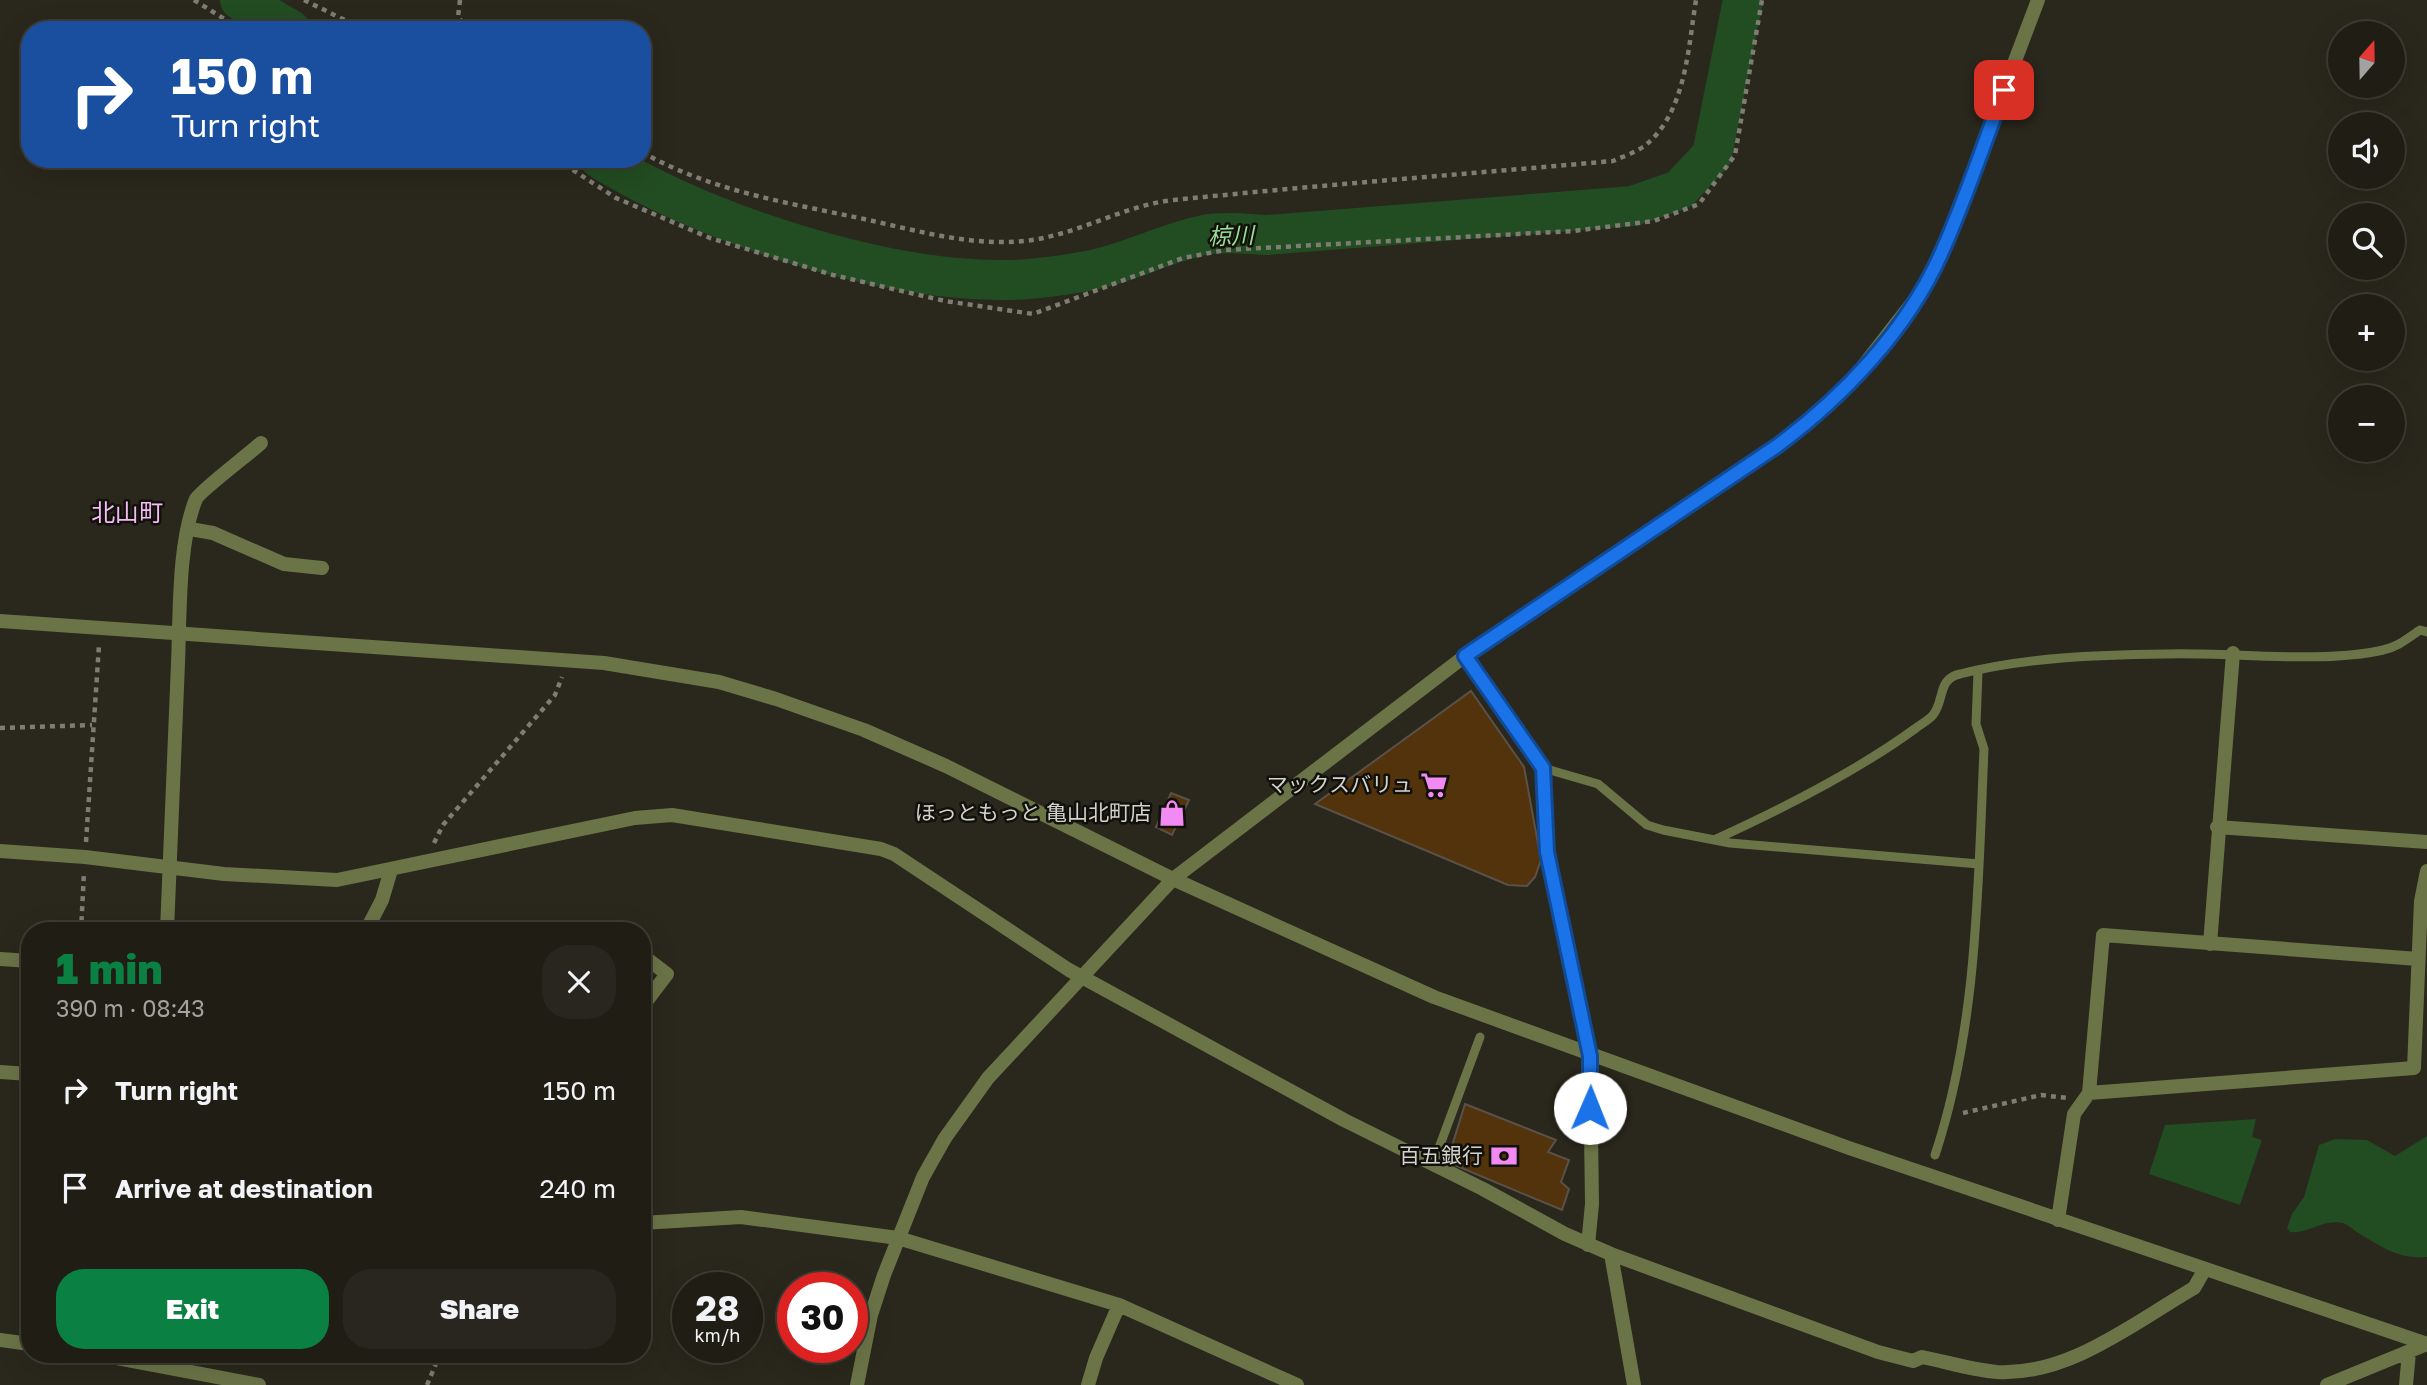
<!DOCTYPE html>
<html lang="en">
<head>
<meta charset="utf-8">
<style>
  :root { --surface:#201d15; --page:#28261e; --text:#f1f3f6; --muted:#a2a2a0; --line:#3d3b34; --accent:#0b8043 }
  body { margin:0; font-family:"Golos Text","Noto Sans JP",sans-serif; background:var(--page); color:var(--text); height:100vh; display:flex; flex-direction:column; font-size:26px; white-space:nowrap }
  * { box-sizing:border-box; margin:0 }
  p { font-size:23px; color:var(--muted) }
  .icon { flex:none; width:38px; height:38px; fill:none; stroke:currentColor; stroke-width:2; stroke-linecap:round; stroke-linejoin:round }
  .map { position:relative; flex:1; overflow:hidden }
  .panel { position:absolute; left:21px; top:922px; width:630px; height:441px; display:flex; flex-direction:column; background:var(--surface); border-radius:28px; box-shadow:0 7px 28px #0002,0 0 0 2px var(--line) }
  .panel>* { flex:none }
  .banner { position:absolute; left:21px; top:21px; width:630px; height:147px; border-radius:28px; box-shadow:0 7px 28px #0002,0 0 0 2px var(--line); background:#1a4fa0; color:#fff; overflow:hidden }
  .needle { width:46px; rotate:20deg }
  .fabs { position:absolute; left:2328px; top:21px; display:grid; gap:14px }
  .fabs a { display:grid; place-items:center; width:77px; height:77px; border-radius:50%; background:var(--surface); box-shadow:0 7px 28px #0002,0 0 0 2px var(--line); font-size:35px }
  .speed { position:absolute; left:672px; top:1272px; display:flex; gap:14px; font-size:35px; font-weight:700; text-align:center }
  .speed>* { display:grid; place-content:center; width:91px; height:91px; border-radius:50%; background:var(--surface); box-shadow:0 7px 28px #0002,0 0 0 2px var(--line); line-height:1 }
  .speed small { font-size:18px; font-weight:400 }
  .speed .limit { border:10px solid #d22; background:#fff; color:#111 }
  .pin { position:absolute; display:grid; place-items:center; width:60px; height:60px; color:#fff; margin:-30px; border-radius:14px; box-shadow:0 4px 10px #0006 }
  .me { position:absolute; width:77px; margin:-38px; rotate:1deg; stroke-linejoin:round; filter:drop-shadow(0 0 5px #0008) }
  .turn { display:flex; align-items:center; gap:24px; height:147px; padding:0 35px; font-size:32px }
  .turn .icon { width:91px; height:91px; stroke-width:2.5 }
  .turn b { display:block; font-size:49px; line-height:60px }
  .round { display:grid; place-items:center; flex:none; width:74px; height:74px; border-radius:28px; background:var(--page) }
  .summary { display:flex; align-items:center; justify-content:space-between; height:119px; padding:0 35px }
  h1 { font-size:42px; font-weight:800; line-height:52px; color:var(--accent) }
  .primary-button { display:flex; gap:14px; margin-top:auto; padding:14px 35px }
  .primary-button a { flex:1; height:80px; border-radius:28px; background:var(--accent); color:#fff; font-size:28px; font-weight:800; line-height:80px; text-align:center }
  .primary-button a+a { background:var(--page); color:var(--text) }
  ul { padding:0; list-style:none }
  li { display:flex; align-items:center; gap:21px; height:98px; padding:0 35px }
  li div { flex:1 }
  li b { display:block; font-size:26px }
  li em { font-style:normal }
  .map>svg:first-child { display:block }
  .water { fill:#224c21 }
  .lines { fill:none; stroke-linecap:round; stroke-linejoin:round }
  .river { stroke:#224c21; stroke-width:40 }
  .building { fill:#52330c; stroke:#5a5148; stroke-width:2 }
  .path { stroke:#7e7c73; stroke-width:4.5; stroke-dasharray:5 5; stroke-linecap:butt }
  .service { stroke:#6b7447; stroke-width:9 }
  .minor { stroke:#6b7447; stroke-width:14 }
  .tertiary { stroke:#6b7447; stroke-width:14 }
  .route-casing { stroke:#114b97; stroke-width:18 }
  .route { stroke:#1a73e8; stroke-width:12 }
  .labels { text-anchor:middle; stroke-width:5; stroke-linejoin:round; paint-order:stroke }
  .poi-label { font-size:21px; fill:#d4d2cc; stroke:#11100b; text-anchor:end }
  .water-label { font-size:23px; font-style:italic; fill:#9cdd98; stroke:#11100b }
  .quarter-label { font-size:24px; fill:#f3baf3; stroke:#11100b }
</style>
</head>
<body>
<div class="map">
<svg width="2427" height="1385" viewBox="0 0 2427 1385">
  <rect width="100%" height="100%" fill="#2a271c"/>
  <!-- water -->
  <path class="water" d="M2256,1119L2252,1137L2262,1140L2240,1205L2149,1174L2165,1125Z
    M2427,1136V1257C2400,1260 2379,1246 2357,1232C2352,1229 2347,1224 2343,1223C2322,1219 2309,1234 2290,1232L2287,1228L2292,1214L2304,1197L2319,1145L2335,1139L2367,1140L2395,1156Z"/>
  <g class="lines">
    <!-- river -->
    <path class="river" d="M240,0L291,30
      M600,159C705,223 875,279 998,280C1026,281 1059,276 1087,271C1127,264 1164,243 1204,235C1223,231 1247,234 1267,235L1633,206L1679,190L1712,155L1743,0"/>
  </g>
  <!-- building -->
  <path class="building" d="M1471,691L1524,767L1541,860L1535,877L1527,886L1508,885L1315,804Z
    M1171,793L1189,800L1172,835L1156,827Z
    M1465,1104L1556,1140L1548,1152L1569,1160L1561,1182L1569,1189L1562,1210L1447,1162Z"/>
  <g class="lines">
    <!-- path -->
    <path class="path" d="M194,0L242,30
      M304,0L365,30
      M460,0L458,17L469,30
      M642,152C710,191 789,203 864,219C919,231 975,248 1032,240C1081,233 1125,205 1174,200C1320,185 1466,174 1613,161C1622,157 1634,153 1643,147C1686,115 1688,48 1696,0
      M556,159L616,198L710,238L833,275L945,301L1033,314L1183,258L1225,250L1573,231L1654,221L1699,204L1735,155L1762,0
      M0,728L92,725
      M86,842L99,645
      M434,843L443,825L555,695L562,677
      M81,931L84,872
      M1963,1113L2041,1095L2067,1098
      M427,1385L440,1354"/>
    <!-- service -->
    <path class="service" d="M1543,768L1598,784L1647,825L1663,830L1730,843L1979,864
      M1716,839C1784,808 1856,772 1916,728C1921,724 1929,720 1933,715C1945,700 1937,679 1960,674C2027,657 2097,655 2166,654C2231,652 2322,664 2383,650C2398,647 2408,638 2420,630L2427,632
      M1935,1155C1978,1026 1978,883 1984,749L1976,724L1978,672
      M1433,1164L1480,1037"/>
    <!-- minor -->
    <path class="minor" d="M190,529L213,533L284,564L322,568
      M1465,656L1543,768L1547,852L1590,1056L1592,1204L1588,1245
      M2217,827L2427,842
      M0,851L85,857L224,874L337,880L635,818L672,815L881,849L894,854L1069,970L1344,1120L1483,1189L1565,1234L1611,1254L1878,1352L1913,1361L1922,1357C1947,1362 1972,1370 1997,1372C2069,1376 2135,1322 2194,1288L2205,1269
      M167,931C170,842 174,753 178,663C180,616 178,542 196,499C200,491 249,454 261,443
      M366,931L382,900L391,870
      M611,931H612
      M2210,944L2233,653
      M642,955L667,974L642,1007
      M0,959L30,961
      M0,1072L30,1074
      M2089,1093L2414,1068L2421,901L2427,871
      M2058,1220L2074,1114L2089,1093L2103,935L2418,959
      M642,1223L741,1217L898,1238L1119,1305L1297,1385
      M1611,1254L1634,1385
      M0,1340L30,1344
      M96,1354L259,1385
      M1088,1385L1096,1358L1119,1305
      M2327,1385L2427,1344
      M2406,1385L2409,1352"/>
    <!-- tertiary -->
    <path class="tertiary" d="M0,621L604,663L719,682L776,699L864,730L946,766L1173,879L1434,997L1849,1148L2427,1344
      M857,1385L871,1315L884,1275L923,1177L945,1138L988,1078L1173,879L1465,656L1777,446L1819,412L1853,379L1916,298L1941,256L2038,0"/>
  </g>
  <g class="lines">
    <defs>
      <path id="route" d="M1590,1108V1056L1547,852L1543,768L1465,656L1777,446C1843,397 1907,330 1941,254C1965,201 1984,144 2004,90"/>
    </defs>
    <!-- route casing -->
    <use href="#route" class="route-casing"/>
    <!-- route -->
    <use href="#route" class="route"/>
  </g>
  <!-- icons -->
  <defs>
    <symbol id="supermarket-bare" viewBox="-9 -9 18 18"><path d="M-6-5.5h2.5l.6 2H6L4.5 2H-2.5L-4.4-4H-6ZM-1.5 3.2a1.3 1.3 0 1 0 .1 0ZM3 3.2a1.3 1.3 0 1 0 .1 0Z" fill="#f28af3" stroke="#11100b" stroke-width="2.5" paint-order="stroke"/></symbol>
    <symbol id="shop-bare" viewBox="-9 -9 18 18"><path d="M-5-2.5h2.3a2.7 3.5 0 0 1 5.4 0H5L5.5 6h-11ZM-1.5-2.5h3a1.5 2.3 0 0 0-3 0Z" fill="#f28af3" stroke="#11100b" stroke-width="2.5" paint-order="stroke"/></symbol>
    <symbol id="bank-bare" viewBox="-9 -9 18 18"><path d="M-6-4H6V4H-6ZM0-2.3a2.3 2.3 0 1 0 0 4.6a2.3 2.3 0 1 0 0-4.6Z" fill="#f28af3" stroke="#11100b" stroke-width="2.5" paint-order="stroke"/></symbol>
  </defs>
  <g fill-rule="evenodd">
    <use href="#supermarket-bare" x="1415" y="766" width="38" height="38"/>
    <use href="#shop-bare" x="1153" y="794" width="38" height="38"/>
    <use href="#bank-bare" x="1485" y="1137" width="38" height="38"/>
  </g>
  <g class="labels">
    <!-- poi labels -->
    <g class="poi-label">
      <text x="1413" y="792">マックスバリュ</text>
      <text x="1151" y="820">ほっともっと 亀山北町店</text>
      <text x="1483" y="1163">百五銀行</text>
    </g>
    <!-- water labels -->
    <g class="water-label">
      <text transform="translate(1231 236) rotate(-2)" y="8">椋川</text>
    </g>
    <!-- quarter labels -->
    <g class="quarter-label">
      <text x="127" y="521">北山町</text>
    </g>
  </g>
</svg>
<div class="fabs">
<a><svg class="needle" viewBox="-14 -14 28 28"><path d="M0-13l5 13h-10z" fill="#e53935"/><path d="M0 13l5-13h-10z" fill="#a2a2a0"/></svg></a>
<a><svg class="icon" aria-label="sound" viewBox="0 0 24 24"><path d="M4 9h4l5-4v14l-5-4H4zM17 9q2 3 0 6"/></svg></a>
<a><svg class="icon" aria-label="search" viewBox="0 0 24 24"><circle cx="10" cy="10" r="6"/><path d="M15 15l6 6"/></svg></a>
<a>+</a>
<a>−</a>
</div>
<div class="speed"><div>28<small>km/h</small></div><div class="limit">30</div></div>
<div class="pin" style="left:2004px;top:90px;background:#d93025"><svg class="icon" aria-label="arrive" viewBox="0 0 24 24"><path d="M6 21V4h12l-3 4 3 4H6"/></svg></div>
<svg class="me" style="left:1590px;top:1108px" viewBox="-20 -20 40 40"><circle r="19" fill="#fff"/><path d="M0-13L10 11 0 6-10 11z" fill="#1a73e8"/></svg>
<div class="banner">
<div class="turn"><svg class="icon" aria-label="right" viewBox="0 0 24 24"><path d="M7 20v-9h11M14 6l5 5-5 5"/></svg><div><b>150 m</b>Turn right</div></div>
</div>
<section class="panel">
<div class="summary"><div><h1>1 min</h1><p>390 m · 08:43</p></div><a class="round"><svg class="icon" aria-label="close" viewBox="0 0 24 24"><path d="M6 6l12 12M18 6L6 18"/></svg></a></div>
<ul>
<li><svg class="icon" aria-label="right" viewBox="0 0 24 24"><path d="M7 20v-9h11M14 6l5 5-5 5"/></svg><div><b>Turn right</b></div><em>150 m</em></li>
<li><svg class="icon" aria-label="arrive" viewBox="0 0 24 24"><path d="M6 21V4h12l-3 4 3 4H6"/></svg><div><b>Arrive at destination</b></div><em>240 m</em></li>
</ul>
<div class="primary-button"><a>Exit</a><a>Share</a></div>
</section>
</div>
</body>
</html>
